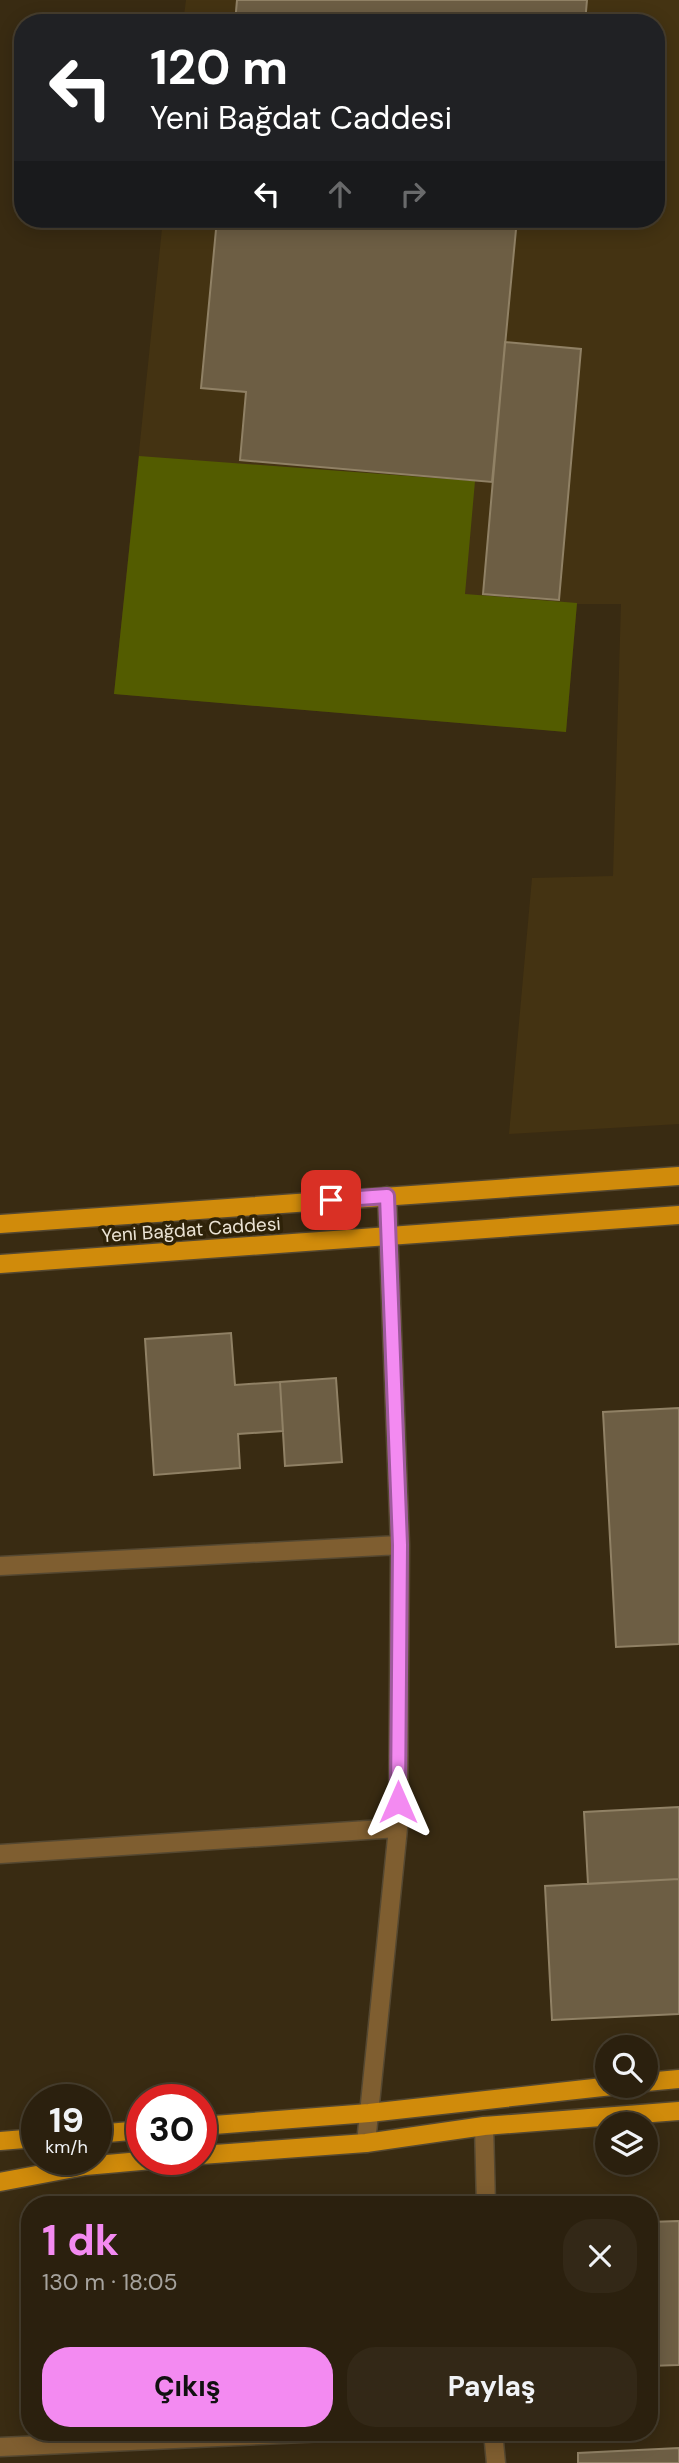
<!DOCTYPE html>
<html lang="tr">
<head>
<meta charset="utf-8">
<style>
  :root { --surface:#2b200e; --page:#332817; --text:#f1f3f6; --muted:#a6a39e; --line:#473e2e; --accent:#f38af1 }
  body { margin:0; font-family:"DM Sans",sans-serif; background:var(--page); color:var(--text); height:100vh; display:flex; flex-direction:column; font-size:26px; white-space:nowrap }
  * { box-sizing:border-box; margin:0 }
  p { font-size:23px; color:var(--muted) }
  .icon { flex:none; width:38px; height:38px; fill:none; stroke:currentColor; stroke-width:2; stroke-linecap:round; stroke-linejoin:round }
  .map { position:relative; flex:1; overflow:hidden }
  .sheet { position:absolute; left:21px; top:2196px; width:637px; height:245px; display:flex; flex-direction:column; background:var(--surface); border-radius:28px; box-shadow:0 4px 18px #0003,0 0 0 2px var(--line) }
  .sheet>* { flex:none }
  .banner { position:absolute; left:14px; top:14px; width:651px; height:214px; border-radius:28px; box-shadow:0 4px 18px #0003,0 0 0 2px var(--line); background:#202124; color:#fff; overflow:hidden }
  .fabs { position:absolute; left:595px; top:2035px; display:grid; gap:14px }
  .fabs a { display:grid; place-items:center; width:63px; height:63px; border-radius:50%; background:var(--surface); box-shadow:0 4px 18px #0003,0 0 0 2px var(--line); font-size:35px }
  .speed { position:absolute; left:21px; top:2084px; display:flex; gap:14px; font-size:35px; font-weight:700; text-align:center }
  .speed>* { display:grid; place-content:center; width:91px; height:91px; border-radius:50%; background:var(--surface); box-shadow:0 4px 18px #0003,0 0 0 2px var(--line); line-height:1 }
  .speed small { font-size:18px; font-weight:400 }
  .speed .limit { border:10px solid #d22; background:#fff; color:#111 }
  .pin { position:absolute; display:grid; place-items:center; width:60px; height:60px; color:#fff; margin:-30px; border-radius:14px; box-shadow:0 4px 10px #0006 }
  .me { position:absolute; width:77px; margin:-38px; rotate:0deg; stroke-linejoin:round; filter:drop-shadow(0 0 5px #0008) }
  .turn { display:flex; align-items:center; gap:24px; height:147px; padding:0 21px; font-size:32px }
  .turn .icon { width:91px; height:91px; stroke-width:2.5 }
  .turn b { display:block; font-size:49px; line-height:60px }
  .lanes { display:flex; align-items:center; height:66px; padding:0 21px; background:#0003; justify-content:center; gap:35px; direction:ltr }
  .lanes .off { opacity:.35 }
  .round { display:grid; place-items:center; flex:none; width:74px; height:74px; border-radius:28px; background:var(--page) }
  .overview { display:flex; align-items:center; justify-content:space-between; height:119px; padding:0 21px }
  h1 { font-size:42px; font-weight:700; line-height:52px; color:var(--accent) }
  .button { display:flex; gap:14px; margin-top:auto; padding:14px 21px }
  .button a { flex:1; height:80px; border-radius:28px; background:var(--accent); color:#111; font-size:28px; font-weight:700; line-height:80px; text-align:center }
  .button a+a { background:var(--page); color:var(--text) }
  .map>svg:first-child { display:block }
  .built { fill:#443312 }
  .green { fill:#535c00 }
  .building { fill:#6d5e44; stroke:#908165; stroke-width:2 }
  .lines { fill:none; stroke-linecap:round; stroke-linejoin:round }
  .minor-casing { stroke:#554831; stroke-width:21 }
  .major-casing { stroke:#554831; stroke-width:21 }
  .minor { stroke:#7f5e30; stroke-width:18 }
  .major { stroke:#d08b0b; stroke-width:18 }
  .route-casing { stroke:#9e5a9d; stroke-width:18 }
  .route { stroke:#f38af1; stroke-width:12 }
  .labels { text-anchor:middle; stroke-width:7; stroke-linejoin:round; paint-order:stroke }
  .street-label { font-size:19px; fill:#ebe3d4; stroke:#2e2208 }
</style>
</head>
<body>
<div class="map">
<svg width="679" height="2463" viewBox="0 0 679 2463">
  <rect width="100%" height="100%" fill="#392b12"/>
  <!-- built -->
  <path class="built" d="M186,0H679V1124L509,1134L532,878L613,876L621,604H577L566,732L114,694L163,219H656V23H183Z"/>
  <!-- green -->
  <path class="green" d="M139,456L475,481L465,594L577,603L566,732L114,694Z"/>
  <!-- building -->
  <path class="building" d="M237,0H587L585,23H235Z
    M217,219H517L492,482L240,460L246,392L201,388Z
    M505,342L581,349L559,600L483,594Z
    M231,1333L235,1385L280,1382L283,1431L238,1434L240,1468L154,1475L145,1339Z
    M336,1378L342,1462L285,1466L280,1382Z
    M679,1408V1644L616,1647L603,1412Z
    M679,1807V1879L588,1884L584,1812Z
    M679,1879V2014L552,2020L545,1886Z
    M679,2221V2365L649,2366V2222Z
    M679,2448V2463H578V2453Z"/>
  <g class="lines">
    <defs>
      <path id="minor" d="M0,1566L400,1545
        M0,1854L398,1828
        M484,2126L486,2205
        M366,2143L398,1828L400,1545L387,1196
        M493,2432L496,2463
        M0,2447L325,2432"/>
      <path id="major" d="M0,1224L679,1176
        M0,1264L679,1215
        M646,2082L679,2079
        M201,2126L369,2113L612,2086
        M96,2134L142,2130
        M0,2141L37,2138
        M201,2155L366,2143L484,2126L679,2111
        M0,2182L85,2166L152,2160"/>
    </defs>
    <!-- minor casing -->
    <use href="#minor" class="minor-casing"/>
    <!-- major casing -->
    <use href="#major" class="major-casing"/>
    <!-- minor -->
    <use href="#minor" class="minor"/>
    <!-- major -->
    <use href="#major" class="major"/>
  </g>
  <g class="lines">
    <defs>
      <path id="route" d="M331,1200L387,1196L400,1545L398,1802"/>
    </defs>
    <!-- route casing -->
    <use href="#route" class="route-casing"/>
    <!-- route -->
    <use href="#route" class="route"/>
  </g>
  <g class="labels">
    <!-- street labels -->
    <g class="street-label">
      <text transform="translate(191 1229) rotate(-4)" y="7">Yeni Bağdat Caddesi</text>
    </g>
  </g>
</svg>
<div class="fabs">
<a><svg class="icon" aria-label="search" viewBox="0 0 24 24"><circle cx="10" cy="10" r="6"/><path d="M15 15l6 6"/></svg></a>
<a><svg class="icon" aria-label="layers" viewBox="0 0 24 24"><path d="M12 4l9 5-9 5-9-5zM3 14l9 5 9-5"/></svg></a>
</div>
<div class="speed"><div>19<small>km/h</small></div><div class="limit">30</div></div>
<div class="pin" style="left:331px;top:1200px;background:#d93025"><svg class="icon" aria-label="arrive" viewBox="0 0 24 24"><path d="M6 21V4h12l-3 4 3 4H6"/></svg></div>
<svg class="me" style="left:398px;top:1802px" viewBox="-20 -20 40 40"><path d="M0-17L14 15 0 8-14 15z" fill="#f38af1" stroke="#fff" stroke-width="4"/></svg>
<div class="banner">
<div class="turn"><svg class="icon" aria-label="left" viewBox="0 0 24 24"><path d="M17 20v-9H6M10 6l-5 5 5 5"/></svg><div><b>120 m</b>Yeni Bağdat Caddesi</div></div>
<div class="lanes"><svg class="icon" aria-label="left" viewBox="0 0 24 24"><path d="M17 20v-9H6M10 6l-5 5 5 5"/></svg><svg class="icon off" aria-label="ahead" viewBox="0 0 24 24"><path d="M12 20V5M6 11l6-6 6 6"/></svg><svg class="icon off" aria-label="right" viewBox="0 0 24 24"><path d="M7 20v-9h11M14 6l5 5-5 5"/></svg></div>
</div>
<section class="sheet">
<div class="overview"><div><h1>1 dk</h1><p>130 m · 18:05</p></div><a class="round"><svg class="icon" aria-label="close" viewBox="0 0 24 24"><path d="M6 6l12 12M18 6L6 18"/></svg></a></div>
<div class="button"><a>Çıkış</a><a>Paylaş</a></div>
</section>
</div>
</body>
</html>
